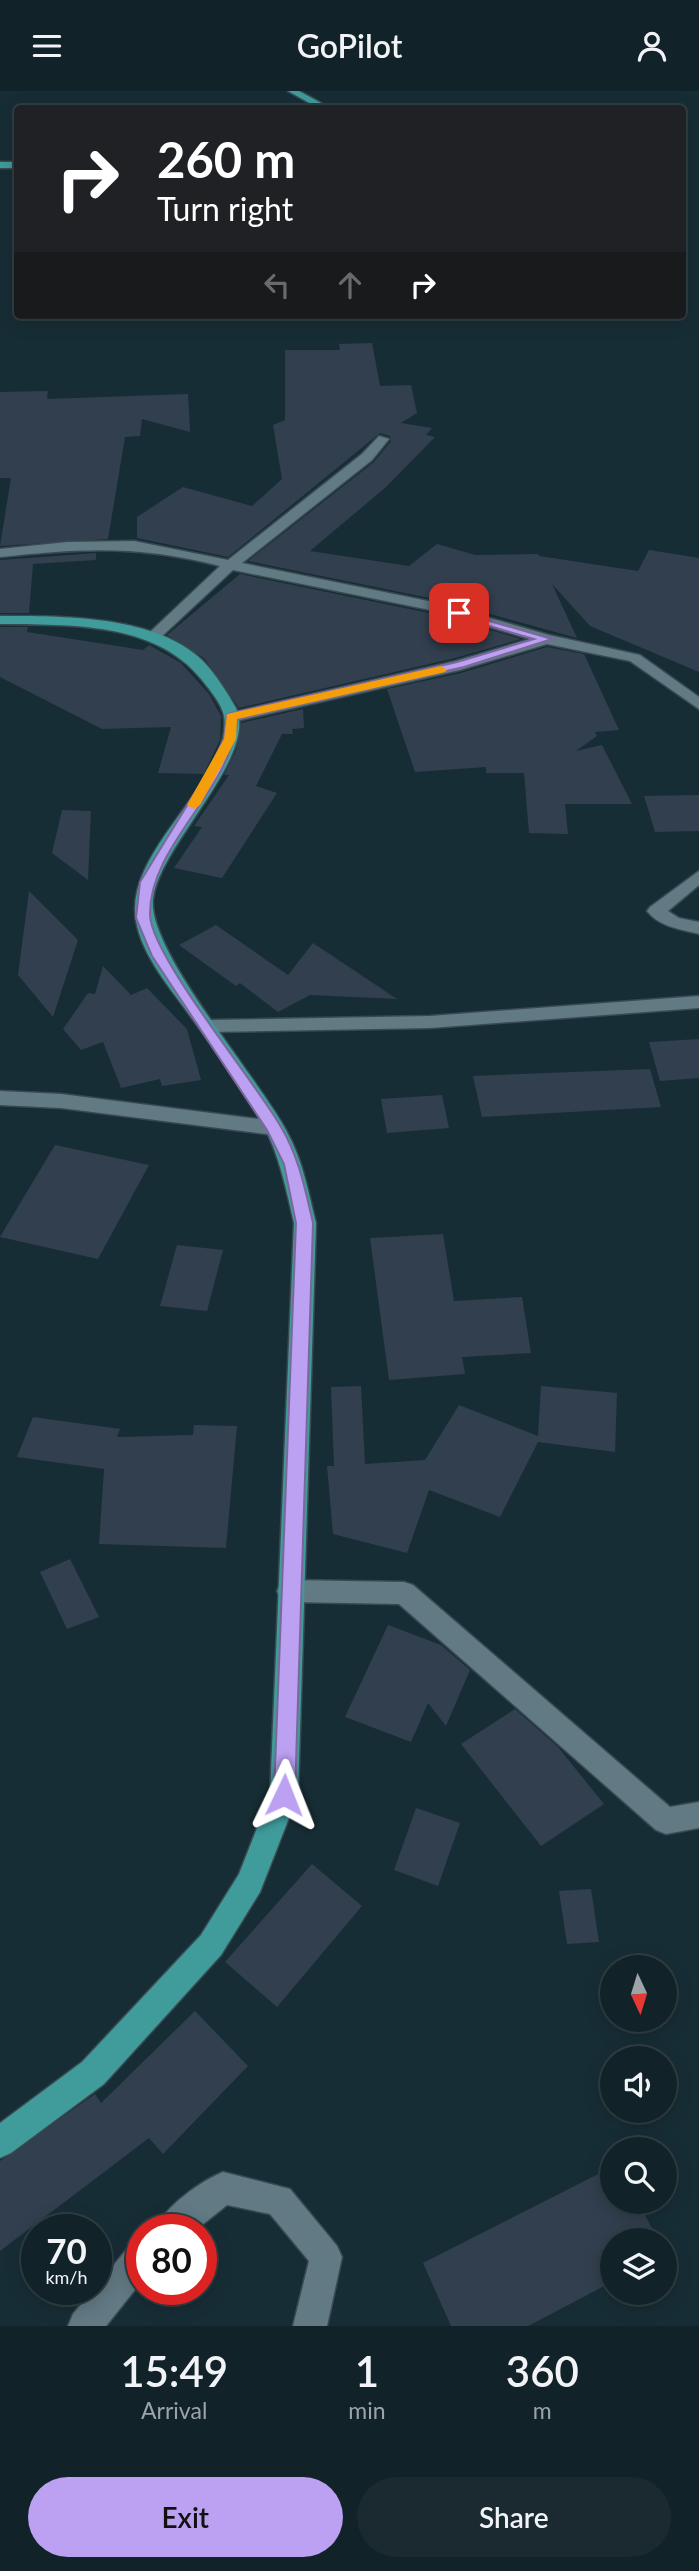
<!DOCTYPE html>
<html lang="en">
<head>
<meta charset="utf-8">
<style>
  :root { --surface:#112228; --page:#1a2a30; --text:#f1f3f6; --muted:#9ca4a8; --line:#303f45; --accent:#bca0f2 }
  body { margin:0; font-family:Lato,sans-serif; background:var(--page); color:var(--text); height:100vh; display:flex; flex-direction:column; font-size:26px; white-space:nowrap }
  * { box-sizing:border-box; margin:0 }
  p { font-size:23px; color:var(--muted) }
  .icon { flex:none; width:38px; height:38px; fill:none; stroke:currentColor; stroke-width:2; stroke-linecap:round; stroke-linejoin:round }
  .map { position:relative; height:2235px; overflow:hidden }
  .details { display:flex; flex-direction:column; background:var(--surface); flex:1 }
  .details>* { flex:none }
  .hud { position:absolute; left:14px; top:14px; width:672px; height:214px; border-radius:7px; box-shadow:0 4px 18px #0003,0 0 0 2px var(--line); background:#202124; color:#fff; overflow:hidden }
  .needle { width:46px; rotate:176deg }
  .fabs { position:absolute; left:600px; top:1864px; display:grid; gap:14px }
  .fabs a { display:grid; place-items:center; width:77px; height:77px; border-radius:50%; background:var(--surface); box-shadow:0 4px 18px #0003,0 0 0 2px var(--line); font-size:35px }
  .speed { position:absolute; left:21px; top:2123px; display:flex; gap:14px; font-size:35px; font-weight:700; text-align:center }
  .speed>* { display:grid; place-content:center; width:91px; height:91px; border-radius:50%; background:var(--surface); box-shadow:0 4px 18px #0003,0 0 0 2px var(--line); line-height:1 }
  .speed small { font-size:18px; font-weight:400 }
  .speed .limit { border:10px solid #d22; background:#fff; color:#111 }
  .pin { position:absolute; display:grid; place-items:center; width:60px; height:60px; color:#fff; margin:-30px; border-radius:14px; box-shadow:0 4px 10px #0006 }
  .me { position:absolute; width:77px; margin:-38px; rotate:2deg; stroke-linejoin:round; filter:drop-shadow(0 0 5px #0008) }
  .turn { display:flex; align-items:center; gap:24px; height:147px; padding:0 28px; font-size:32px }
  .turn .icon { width:91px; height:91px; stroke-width:2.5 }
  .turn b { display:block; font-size:49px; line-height:60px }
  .lanes { display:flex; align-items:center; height:66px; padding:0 28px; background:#0003; justify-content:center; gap:35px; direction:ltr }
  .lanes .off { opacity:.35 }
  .eta { display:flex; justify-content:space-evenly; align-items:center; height:119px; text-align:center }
  .eta b { font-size:42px; font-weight:600; line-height:49px }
  .button { display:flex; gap:14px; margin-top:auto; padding:14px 28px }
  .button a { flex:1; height:80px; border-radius:42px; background:var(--accent); color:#111; font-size:28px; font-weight:600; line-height:80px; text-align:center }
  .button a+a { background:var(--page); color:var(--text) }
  header { display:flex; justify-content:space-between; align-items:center; height:91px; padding:0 28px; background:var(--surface); font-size:32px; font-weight:600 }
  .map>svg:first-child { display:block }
  .building { fill:#323f4e }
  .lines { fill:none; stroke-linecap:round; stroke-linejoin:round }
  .street-casing { stroke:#384a51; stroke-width:3 }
  .highway-casing { stroke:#384a51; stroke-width:3 }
  .street { fill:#627a84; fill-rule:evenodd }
  .highway { fill:#409b9b; fill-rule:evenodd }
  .route { fill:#bca0f2; stroke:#7a689d; stroke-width:2 }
  .slow { fill:#f59e0b }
</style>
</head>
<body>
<header><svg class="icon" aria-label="menu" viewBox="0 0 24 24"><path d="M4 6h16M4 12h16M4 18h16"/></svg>GoPilot<svg class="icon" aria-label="person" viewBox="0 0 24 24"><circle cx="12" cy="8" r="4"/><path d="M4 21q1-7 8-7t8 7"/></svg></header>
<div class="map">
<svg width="699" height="2235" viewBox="0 0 699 2235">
  <rect width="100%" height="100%" fill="#172d35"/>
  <!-- building -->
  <path class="building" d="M372,252L380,295L411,294L417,322L401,332L432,337L426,344L435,346L386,396L310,460L409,475L437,453L475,464L538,463L539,465L638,480L649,459L699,467V581L590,535L552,493L577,547L439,509L248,470L374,371L391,350L390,345L380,342L228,466L137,447V426L183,396L252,415L282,388L273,334L285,329V259H340L339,253Z
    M48,300L47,308L188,303L190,341L142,328L140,345L125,346L108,448L0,455L11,387H0V301Z
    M96,462V469L33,473L29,522H0V469Z
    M240,483L434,523L521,548L455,567L239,617L204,567L167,544Z
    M0,536H28L27,541L143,559L149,554L181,572L209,603L221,625L220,649L204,683L158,682L171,636L102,638L0,586Z
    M547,556L584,563L619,639L595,641L597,645L576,660L602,654L632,713H565L568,743L529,742L524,682H486V676L415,681L387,598L461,582Z
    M303,618L304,637L292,638L293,643H282L256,695L277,702L222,787L174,777L202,736L194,735L229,684H224L236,660L241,632Z
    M699,704V740L655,741L644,705Z
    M62,719L91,720L88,789L52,762Z
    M29,800L78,849L53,926L18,884Z
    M216,834L288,884L313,852L397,908L310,904L278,921L240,892L236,895L179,854Z
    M103,875L131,904L147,897L187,938L201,989L162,995L160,988L121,997L103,951L81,959L63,938L88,902L95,903Z
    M699,948V987L660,990L649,951Z
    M650,978L661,1016L482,1026L473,985Z
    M442,1004L449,1037L387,1042L381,1008Z
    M55,1054L149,1074L98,1168L0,1146Z
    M443,1143L454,1210L522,1206L531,1262L462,1266L465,1283L389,1289L370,1147Z
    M177,1154L223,1159L207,1220L160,1215Z
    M361,1295L365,1373L425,1369L459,1314L538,1345L541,1295L617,1302L615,1361L538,1351L500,1426L429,1399L407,1462L333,1443L327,1375H334L331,1296Z
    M33,1326L120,1338L117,1346L193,1344L194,1334L237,1335L226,1457L99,1453L104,1378L17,1366Z
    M70,1468L99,1526L67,1538L40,1481Z
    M388,1534L441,1554L470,1579L446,1635L428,1612L411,1651L345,1626Z
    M515,1618L558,1656L604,1713L541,1755L461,1653Z
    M416,1717L460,1732L438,1795L394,1779Z
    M312,1773L362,1815L277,1916L225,1871Z
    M591,1798L599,1851L567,1853L559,1800Z
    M195,1920L248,1975L163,2063L149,2047L0,2160V2070L95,2003L101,2012Z
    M612,2076V2110H638L658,2149H612V2191L528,2235H451L423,2172Z"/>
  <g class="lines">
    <defs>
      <path id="street" d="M379,345L389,348L372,369L242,472L438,512L549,544L640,564L699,606V618L630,570L547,553L460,579L232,631L224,626L226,623L456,570L530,548L435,520L233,479L159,548L154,549L147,545L149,542L220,475C139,454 83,457 0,466V458L67,451L134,450L228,469L362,363Z
        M699,780V794L668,820L679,827L699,831V843C680,838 660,836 647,820L650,816Z
        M699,905V917L430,937L208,941L198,935L208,929L430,925Z
        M0,1000L61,1003L274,1030L284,1037L274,1044L61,1017L0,1014Z
        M290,1489L404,1491L413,1494L670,1716L699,1711V1737L666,1743L656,1739L399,1513L290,1511L281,1508L277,1500L281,1492Z
        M223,2081L290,2098L337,2155L342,2166L327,2235H293L309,2170L270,2123L227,2114L197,2138H156C164,2116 201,2090 223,2081Z
        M142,2148V2190L106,2235H68L73,2223L131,2153Z"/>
      <path id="highway" d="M288,0H299L332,18H320Z
        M0,71H18V77H0Z
        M0,525C61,525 155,524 202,569C215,582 227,601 236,617C259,665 159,754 153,808C147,860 259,987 287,1041C303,1070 308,1100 316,1132L298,1704L260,1801L221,1864L104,1993L11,2062L0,2067V2032L82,1971L201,1844L239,1783L270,1704L294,1132C285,1093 278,1058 257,1022C237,989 214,957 191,926C171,898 142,865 136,830C123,758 234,689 224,625C222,613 209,598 202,589C155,530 68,534 0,533Z"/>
    </defs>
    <!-- street casing -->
    <use href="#street" class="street-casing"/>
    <!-- highway casing -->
    <use href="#highway" class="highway-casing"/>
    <!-- street -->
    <use href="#street" class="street"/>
    <!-- highway -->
    <use href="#highway" class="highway"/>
  </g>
  <!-- route -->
  <path class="route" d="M455,520L552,548L464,576L237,628C232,700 149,753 150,824C151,865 256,992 281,1036C299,1066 305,1098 313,1132L295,1704L292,1711L284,1714L277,1711L274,1704L296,1132L284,1073L267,1039L152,865L136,827L140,791L207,682L224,648L227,623L457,571L534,548L455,525Z"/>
  <!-- slow -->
  <path class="slow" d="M441,575L447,579L445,581L237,628L236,648L200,714L194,718L187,714L224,648L227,623Z"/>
</svg>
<div class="fabs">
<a><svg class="needle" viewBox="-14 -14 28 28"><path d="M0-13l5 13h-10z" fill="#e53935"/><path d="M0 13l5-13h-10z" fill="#9ca4a8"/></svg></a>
<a><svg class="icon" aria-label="sound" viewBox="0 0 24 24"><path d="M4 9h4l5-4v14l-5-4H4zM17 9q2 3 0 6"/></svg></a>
<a><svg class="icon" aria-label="search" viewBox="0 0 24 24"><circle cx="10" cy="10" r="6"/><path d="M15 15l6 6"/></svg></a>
<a><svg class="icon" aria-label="layers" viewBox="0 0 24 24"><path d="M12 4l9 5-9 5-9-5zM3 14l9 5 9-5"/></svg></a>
</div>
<div class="speed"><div>70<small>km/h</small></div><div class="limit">80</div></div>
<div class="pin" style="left:459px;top:522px;background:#d93025"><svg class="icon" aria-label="arrive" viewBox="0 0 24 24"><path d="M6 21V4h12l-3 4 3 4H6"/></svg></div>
<svg class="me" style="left:284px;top:1704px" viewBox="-20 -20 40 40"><path d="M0-17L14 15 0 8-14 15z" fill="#bca0f2" stroke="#fff" stroke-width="4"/></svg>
<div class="hud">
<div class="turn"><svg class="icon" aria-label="right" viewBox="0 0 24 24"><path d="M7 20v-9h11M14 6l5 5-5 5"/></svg><div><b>260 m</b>Turn right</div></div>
<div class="lanes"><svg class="icon off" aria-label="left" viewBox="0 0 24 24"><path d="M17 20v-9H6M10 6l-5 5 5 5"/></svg><svg class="icon off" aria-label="ahead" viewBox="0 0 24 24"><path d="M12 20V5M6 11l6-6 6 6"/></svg><svg class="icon" aria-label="right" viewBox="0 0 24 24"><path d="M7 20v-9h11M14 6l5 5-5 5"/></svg></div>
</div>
</div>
<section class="details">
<div class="eta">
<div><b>15:49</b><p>Arrival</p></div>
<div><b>1</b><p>min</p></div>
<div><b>360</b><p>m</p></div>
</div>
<div class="button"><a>Exit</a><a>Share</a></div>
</section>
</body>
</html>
